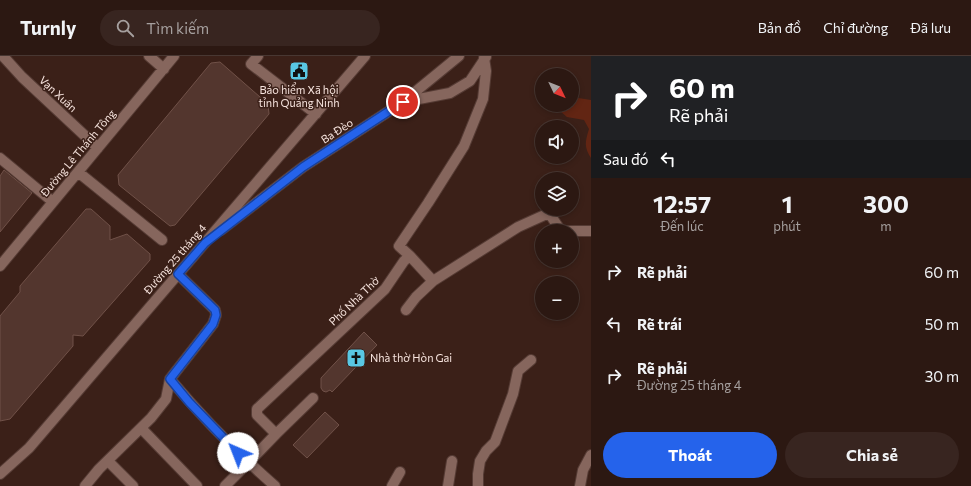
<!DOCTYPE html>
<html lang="vi">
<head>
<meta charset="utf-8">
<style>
  :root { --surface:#2c1812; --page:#382520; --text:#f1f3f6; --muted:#a6a09f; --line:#483732; --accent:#2563eb }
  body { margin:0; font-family:Commissioner,sans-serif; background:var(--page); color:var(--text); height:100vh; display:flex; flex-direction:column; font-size:15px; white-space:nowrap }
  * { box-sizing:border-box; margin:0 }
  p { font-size:13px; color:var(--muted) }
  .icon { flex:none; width:22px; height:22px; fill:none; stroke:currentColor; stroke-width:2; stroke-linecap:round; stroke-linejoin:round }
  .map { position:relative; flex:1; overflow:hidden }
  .details { display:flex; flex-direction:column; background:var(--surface); width:380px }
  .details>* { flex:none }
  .guide { background:#202124; color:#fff; overflow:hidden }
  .needle { width:26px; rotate:133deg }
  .controls { position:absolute; left:535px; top:12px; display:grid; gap:8px }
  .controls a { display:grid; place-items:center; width:44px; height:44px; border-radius:50%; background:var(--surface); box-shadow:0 2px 6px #0003,0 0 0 1px var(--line); font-size:20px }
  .pin { position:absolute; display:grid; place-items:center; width:34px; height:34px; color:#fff; margin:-17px; border:2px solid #fff; border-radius:50%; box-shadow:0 1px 4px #0007 }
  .me { position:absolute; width:44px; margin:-22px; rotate:316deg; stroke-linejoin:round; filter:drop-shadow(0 0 3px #0008) }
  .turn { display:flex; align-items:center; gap:14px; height:84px; padding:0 12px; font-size:18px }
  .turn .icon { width:52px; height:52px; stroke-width:2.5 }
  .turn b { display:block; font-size:28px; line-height:34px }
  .then { display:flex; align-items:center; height:38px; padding:0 12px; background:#0003; gap:8px; font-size:15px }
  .eta { display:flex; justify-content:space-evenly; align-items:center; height:68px; text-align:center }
  .eta b { font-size:24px; font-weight:700; line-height:28px }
  .action { display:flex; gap:8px; margin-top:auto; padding:8px 12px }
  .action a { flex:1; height:46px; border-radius:24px; background:var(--accent); color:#fff; font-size:16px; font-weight:700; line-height:46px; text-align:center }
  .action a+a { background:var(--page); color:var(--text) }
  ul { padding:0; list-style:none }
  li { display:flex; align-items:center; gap:12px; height:52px; padding:0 12px }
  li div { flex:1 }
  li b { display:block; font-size:15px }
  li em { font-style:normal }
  header { display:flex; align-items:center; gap:24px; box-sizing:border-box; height:56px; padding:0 20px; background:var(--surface); border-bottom:1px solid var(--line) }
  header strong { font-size:19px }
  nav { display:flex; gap:22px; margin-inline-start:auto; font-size:14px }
  .search { width:280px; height:36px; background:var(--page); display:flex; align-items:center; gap:10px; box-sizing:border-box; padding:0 14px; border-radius:22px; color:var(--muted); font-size:15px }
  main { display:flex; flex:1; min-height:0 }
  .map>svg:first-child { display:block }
  .green { fill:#622513 }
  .building { fill:#53362e; stroke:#705148 }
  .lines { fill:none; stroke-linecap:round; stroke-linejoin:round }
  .minor-casing { stroke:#553b34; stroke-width:12 }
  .minor { stroke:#86665d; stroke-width:10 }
  .route-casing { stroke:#184099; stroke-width:10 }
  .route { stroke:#2563eb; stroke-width:7 }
  .labels { text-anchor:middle; stroke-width:3; stroke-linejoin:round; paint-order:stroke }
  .poi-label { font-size:11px; fill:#f6e3dd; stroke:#3b2018 }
  .street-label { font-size:11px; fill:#f6e3dd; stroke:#3b2018 }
</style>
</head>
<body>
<header>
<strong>Turnly</strong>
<div class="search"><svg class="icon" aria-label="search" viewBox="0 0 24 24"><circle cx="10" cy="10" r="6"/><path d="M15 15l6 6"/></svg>Tìm kiếm</div>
<nav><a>Bản đồ</a><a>Chỉ đường</a><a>Đã lưu</a></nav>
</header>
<main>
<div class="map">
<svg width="591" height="430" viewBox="0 0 591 430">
  <rect width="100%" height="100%" fill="#3b2018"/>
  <!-- green -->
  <path class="green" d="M572,41L591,44V102C584,91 585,86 589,73L584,64L567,61L553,49H572Z"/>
  <!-- building -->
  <path class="building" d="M220,6L268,48L269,58L175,169L170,170L119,129L118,119L211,7Z
    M4,114L32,137L0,176V120Z
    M86,153H91L110,170V184L127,178L150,198V204L83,280L73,279V290L10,363L0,365V260L20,236V230Z
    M364,276L377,289L332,336L330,334L326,336L323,335L321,332V322Z
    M325,356L339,369L307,402L293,389Z"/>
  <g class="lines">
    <defs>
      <path id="minor" d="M3,0L22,21L98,92
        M149,0L164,13
        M258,0L251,8L316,58
        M404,45L459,0
        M0,102L53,146
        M78,116L162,184
        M221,174L303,111L403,46L450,37L470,25L486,1
        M410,200L433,225
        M0,210L174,0
        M406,254L416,241L433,225L518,171L549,157L561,175H591
        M170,323C202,361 237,397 275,430
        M141,372L197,430
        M276,378L313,342
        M108,405L133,430
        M0,418L29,392L365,0
        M85,430L99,413L151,362L166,343L170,323L213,268L216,259L215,254L178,218
        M225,430L248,407L276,378L257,359V353L385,233L404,205L410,200L399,190L428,147L464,90L483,43L486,15L484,2
        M392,430L400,416
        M448,430L452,405
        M478,430V418L480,405L486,395L495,386L513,338L518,315L531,304
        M580,430L583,414L591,399"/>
    </defs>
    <!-- minor casing -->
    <use href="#minor" class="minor-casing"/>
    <!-- minor -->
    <use href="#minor" class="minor"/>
  </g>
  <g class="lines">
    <defs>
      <path id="route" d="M238,397L189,346L170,323L213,268L216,259L215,254L178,218L205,187L303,111L403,46"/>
    </defs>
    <!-- route casing -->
    <use href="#route" class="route-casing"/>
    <!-- route -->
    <use href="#route" class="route"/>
  </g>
  <!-- icons -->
  <defs>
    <symbol id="civic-square" viewBox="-11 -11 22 22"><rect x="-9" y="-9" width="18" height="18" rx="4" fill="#59c8e4" stroke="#3b2018"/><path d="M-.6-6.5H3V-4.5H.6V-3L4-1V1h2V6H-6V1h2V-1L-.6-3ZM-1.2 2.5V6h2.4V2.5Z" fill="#111"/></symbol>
    <symbol id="church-square" viewBox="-11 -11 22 22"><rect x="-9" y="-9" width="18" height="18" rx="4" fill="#59c8e4" stroke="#3b2018"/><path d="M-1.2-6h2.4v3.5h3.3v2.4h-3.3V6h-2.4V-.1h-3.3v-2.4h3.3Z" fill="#111"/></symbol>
  </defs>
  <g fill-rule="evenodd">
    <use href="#civic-square" x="288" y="4" width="22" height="22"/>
    <use href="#church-square" x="345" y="291" width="22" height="22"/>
  </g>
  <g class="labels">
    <!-- poi labels -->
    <g class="poi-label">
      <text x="299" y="38">Bảo hiểm Xã hội<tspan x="299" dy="13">tỉnh Quảng Ninh</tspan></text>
      <text x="370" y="306" text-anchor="start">Nhà thờ Hòn Gai</text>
    </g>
    <!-- street labels -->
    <g class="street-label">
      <text transform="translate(58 38) rotate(43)" y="4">Vạn Xuân</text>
      <text transform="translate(337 75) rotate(-33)" y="4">Ba Đèo</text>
      <text transform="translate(78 97) rotate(-50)" y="4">Đường Lê Thánh Tông</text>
      <text transform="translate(175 203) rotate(-49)" y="4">Đường 25 tháng 4</text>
      <text transform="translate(354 245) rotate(-44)" y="4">Phố Nhà Thờ</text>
    </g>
  </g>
</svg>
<div class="controls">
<a><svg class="needle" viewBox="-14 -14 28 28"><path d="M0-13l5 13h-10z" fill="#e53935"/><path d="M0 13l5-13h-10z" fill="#a6a09f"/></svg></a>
<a><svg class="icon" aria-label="sound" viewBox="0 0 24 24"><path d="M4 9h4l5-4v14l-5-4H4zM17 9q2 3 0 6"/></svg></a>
<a><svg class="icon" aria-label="layers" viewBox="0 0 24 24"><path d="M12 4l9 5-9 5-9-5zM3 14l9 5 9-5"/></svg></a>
<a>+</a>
<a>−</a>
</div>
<div class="pin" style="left:403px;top:46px;background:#d93025"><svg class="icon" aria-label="arrive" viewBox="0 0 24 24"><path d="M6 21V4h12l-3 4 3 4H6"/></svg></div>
<svg class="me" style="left:238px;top:397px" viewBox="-20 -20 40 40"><circle r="19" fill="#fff"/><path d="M0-13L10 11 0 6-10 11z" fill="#2563eb"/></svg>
</div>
<section class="details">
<div class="guide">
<div class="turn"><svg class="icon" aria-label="right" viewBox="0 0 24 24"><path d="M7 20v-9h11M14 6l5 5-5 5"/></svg><div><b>60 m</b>Rẽ phải</div></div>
<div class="then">Sau đó<svg class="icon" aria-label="left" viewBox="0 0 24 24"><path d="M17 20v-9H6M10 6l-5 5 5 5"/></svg></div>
</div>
<div class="eta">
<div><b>12:57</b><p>Đến lúc</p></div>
<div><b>1</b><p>phút</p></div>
<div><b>300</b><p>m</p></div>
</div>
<ul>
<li><svg class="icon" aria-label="right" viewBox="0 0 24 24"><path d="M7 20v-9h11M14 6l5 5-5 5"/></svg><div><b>Rẽ phải</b></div><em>60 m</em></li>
<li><svg class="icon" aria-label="left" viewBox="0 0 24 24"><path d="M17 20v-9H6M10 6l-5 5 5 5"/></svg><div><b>Rẽ trái</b></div><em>50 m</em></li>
<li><svg class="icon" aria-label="right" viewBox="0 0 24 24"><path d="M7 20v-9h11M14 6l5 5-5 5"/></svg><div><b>Rẽ phải</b><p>Đường 25 tháng 4</p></div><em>30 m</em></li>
</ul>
<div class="action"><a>Thoát</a><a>Chia sẻ</a></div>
</section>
</main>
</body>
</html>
